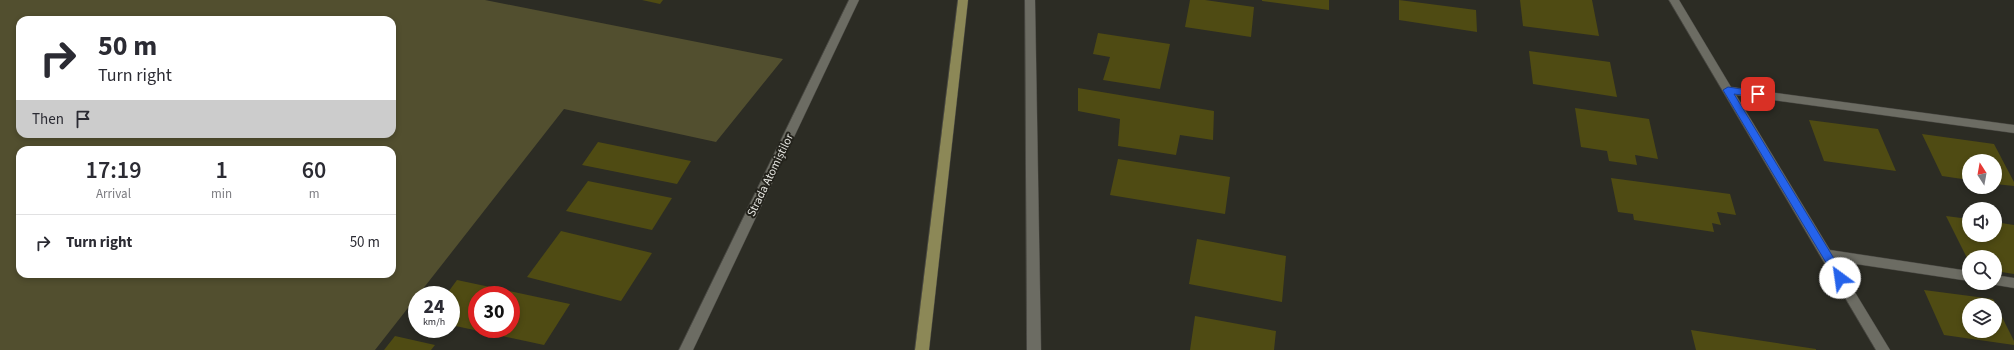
<!DOCTYPE html>
<html lang="en">
<head>
<meta charset="utf-8">
<style>
  :root { --surface:#fff; --page:#f7f7f7; --text:#2b2b33; --muted:#7c7c81; --line:#e1e1e2 }
  body { margin:0; font-family:"Source Sans 3",sans-serif; background:var(--page); color:var(--text); height:100vh; display:flex; flex-direction:column; font-size:15px; white-space:nowrap }
  * { box-sizing:border-box; margin:0 }
  p { font-size:13px; color:var(--muted) }
  .icon { flex:none; width:22px; height:22px; fill:none; stroke:currentColor; stroke-width:2; stroke-linecap:round; stroke-linejoin:round }
  .map { position:relative; flex:1; overflow:hidden }
  .details { position:absolute; left:16px; top:146px; width:380px; height:132px; display:flex; flex-direction:column; background:var(--surface); border-radius:12px; box-shadow:0 2px 6px #0003 }
  .details>* { flex:none }
  .banner { position:absolute; left:16px; top:16px; width:380px; height:122px; border-radius:12px; box-shadow:0 2px 6px #0003; background:#fff; color:var(--text); overflow:hidden }
  .needle { width:26px; rotate:349deg }
  .tools { position:absolute; left:1962px; top:154px; display:grid; gap:8px }
  .tools a { display:grid; place-items:center; width:40px; height:40px; border-radius:50%; background:var(--surface); box-shadow:0 2px 6px #0003; font-size:20px }
  .speed { position:absolute; left:408px; top:286px; display:flex; gap:8px; font-size:20px; font-weight:700; text-align:center }
  .speed>* { display:grid; place-content:center; width:52px; height:52px; border-radius:50%; background:var(--surface); box-shadow:0 2px 6px #0003; line-height:1 }
  .speed small { font-size:10px; font-weight:400 }
  .speed .limit { border:6px solid #d22; background:#fff; color:#111 }
  .pin { position:absolute; display:grid; place-items:center; width:34px; height:34px; color:#fff; margin:-17px; border-radius:8px; box-shadow:0 2px 6px #0006 }
  .me { position:absolute; width:44px; margin:-22px; rotate:329deg; stroke-linejoin:round; filter:drop-shadow(0 0 3px #0008) }
  .turn { display:flex; align-items:center; gap:14px; height:84px; padding:0 16px; font-size:18px }
  .turn .icon { width:52px; height:52px; stroke-width:2.5 }
  .turn b { display:block; font-size:28px; line-height:34px }
  .then { display:flex; align-items:center; height:38px; padding:0 16px; background:#0003; gap:8px; font-size:15px }
  .eta { display:flex; justify-content:space-evenly; align-items:center; height:68px; text-align:center }
  .eta b { font-size:24px; font-weight:600; line-height:28px }
  ul { padding:0; list-style:none }
  li { display:flex; align-items:center; gap:12px; height:56px; padding:0 16px; border-top:1px solid var(--line) }
  li div { flex:1 }
  li b { display:block; font-size:15px }
  li em { font-style:normal }
  .map>svg:first-child { display:block }
  .green { fill:#524f2f; fill-rule:evenodd }
  .building { fill:#4f4b13; fill-rule:evenodd }
  .lines { fill:none; stroke-linecap:round; stroke-linejoin:round }
  .minor-casing { stroke:#474641; stroke-width:1 }
  .major-casing { stroke:#474641; stroke-width:1 }
  .minor { fill:#6c6c63; fill-rule:evenodd }
  .major { fill:#8c8857; fill-rule:evenodd }
  .route { fill:#2563eb; stroke:#184099 }
  .labels { text-anchor:middle; stroke-width:4; stroke-linejoin:round; paint-order:stroke }
  .street-label { font-size:12px; fill:#e6e6e1; stroke:#23221b }
</style>
</head>
<body>
<div class="map">
<svg width="2014" height="350" viewBox="0 0 2014 350">
  <rect width="100%" height="100%" fill="#2c2c24"/>
  <!-- green -->
  <path class="green" d="M0,0H485L783,59L716,142L564,109L375,350H0ZM20,20H392V134H20ZM20,150H392V274H20Z"/>
  <!-- building -->
  <path class="building" d="M642,0H663L660,4Z
    M1190,0H1205L1254,7L1251,37L1185,27Z
    M1262,0H1329V10L1262,1Z
    M1399,0L1476,10L1477,32L1399,20Z
    M1520,0H1592L1599,36L1523,26Z
    M1098,33L1170,44L1160,89L1103,80L1110,57L1093,54Z
    M1529,51L1610,62L1617,97L1533,84Z
    M1078,88L1214,111L1213,140L1180,135L1176,155L1118,146L1120,119L1078,111Z
    M1575,108L1649,119L1658,159L1635,155L1637,165L1609,161L1607,151L1581,147Z
    M1809,120L1878,129L1896,171L1824,161Z
    M1922,134L1994,144L2014,182V186L1995,184V161H1969V180L1942,176Z
    M598,142L691,161L677,184L582,165Z
    M1118,159L1230,177L1225,214L1110,195Z
    M1611,178L1730,194L1736,215L1717,212L1721,225L1712,223L1714,232L1634,220L1633,214L1618,212Z
    M588,181L672,198L652,230L566,211Z
    M1946,216L1969,219V235H1995V222L2014,225V274L1995,271V257H1969V262Z
    M561,231L652,253L621,301L527,277Z
    M1197,239L1286,256L1282,302L1189,284Z
    M457,280L570,304L544,345L451,325V295H446ZM477,295H511V329H477Z
    M1924,290L1993,299L2014,341V345L1944,335ZM1969,305H1995V331H1969Z
    M1195,316L1276,331L1274,350H1190Z
    M1691,330L1816,349V350H1696Z
    M395,336L435,345L431,350H384Z"/>
  <g class="lines">
    <defs>
      <path id="minor" d="M849,0H859L693,350H679Z
        M1025,0H1035L1041,350H1027Z
        M1669,0H1679L1731,87L2014,125V133L1736,95L1830,250L1969,271V281L1836,261L1890,350H1876Z
        M1995,275L2014,278V288L1990,284L1995,283Z"/>
      <path id="major" d="M958,0H968L929,350H915Z"/>
    </defs>
    <!-- minor casing -->
    <use href="#minor" class="minor-casing"/>
    <!-- major casing -->
    <use href="#major" class="major-casing"/>
    <!-- minor -->
    <use href="#minor" class="minor"/>
    <!-- major -->
    <use href="#major" class="major"/>
  </g>
  <!-- route -->
  <path class="route" d="M1728,87L1761,92V96L1758,97L1734,94L1844,275L1845,278L1844,281H1837L1723,90Z"/>
  <g class="labels">
    <!-- street labels -->
    <g class="street-label">
      <text transform="translate(770 175) rotate(-64)" y="4">Strada Atomiștilor</text>
    </g>
  </g>
</svg>
<div class="tools">
<a><svg class="needle" viewBox="-14 -14 28 28"><path d="M0-13l5 13h-10z" fill="#e53935"/><path d="M0 13l5-13h-10z" fill="#7c7c81"/></svg></a>
<a><svg class="icon" aria-label="sound" viewBox="0 0 24 24"><path d="M4 9h4l5-4v14l-5-4H4zM17 9q2 3 0 6"/></svg></a>
<a><svg class="icon" aria-label="search" viewBox="0 0 24 24"><circle cx="10" cy="10" r="6"/><path d="M15 15l6 6"/></svg></a>
<a><svg class="icon" aria-label="layers" viewBox="0 0 24 24"><path d="M12 4l9 5-9 5-9-5zM3 14l9 5 9-5"/></svg></a>
</div>
<div class="speed"><div>24<small>km/h</small></div><div class="limit">30</div></div>
<div class="pin" style="left:1758px;top:94px;background:#d93025"><svg class="icon" aria-label="arrive" viewBox="0 0 24 24"><path d="M6 21V4h12l-3 4 3 4H6"/></svg></div>
<svg class="me" style="left:1840px;top:278px" viewBox="-20 -20 40 40"><circle r="19" fill="#fff"/><path d="M0-13L10 11 0 6-10 11z" fill="#2563eb"/></svg>
<div class="banner">
<div class="turn"><svg class="icon" aria-label="right" viewBox="0 0 24 24"><path d="M7 20v-9h11M14 6l5 5-5 5"/></svg><div><b>50 m</b>Turn right</div></div>
<div class="then">Then<svg class="icon" aria-label="arrive" viewBox="0 0 24 24"><path d="M6 21V4h12l-3 4 3 4H6"/></svg></div>
</div>
<section class="details">
<div class="eta">
<div><b>17:19</b><p>Arrival</p></div>
<div><b>1</b><p>min</p></div>
<div><b>60</b><p>m</p></div>
</div>
<ul>
<li><svg class="icon" aria-label="right" viewBox="0 0 24 24"><path d="M7 20v-9h11M14 6l5 5-5 5"/></svg><div><b>Turn right</b></div><em>50 m</em></li>
</ul>
</section>
</div>
</body>
</html>
